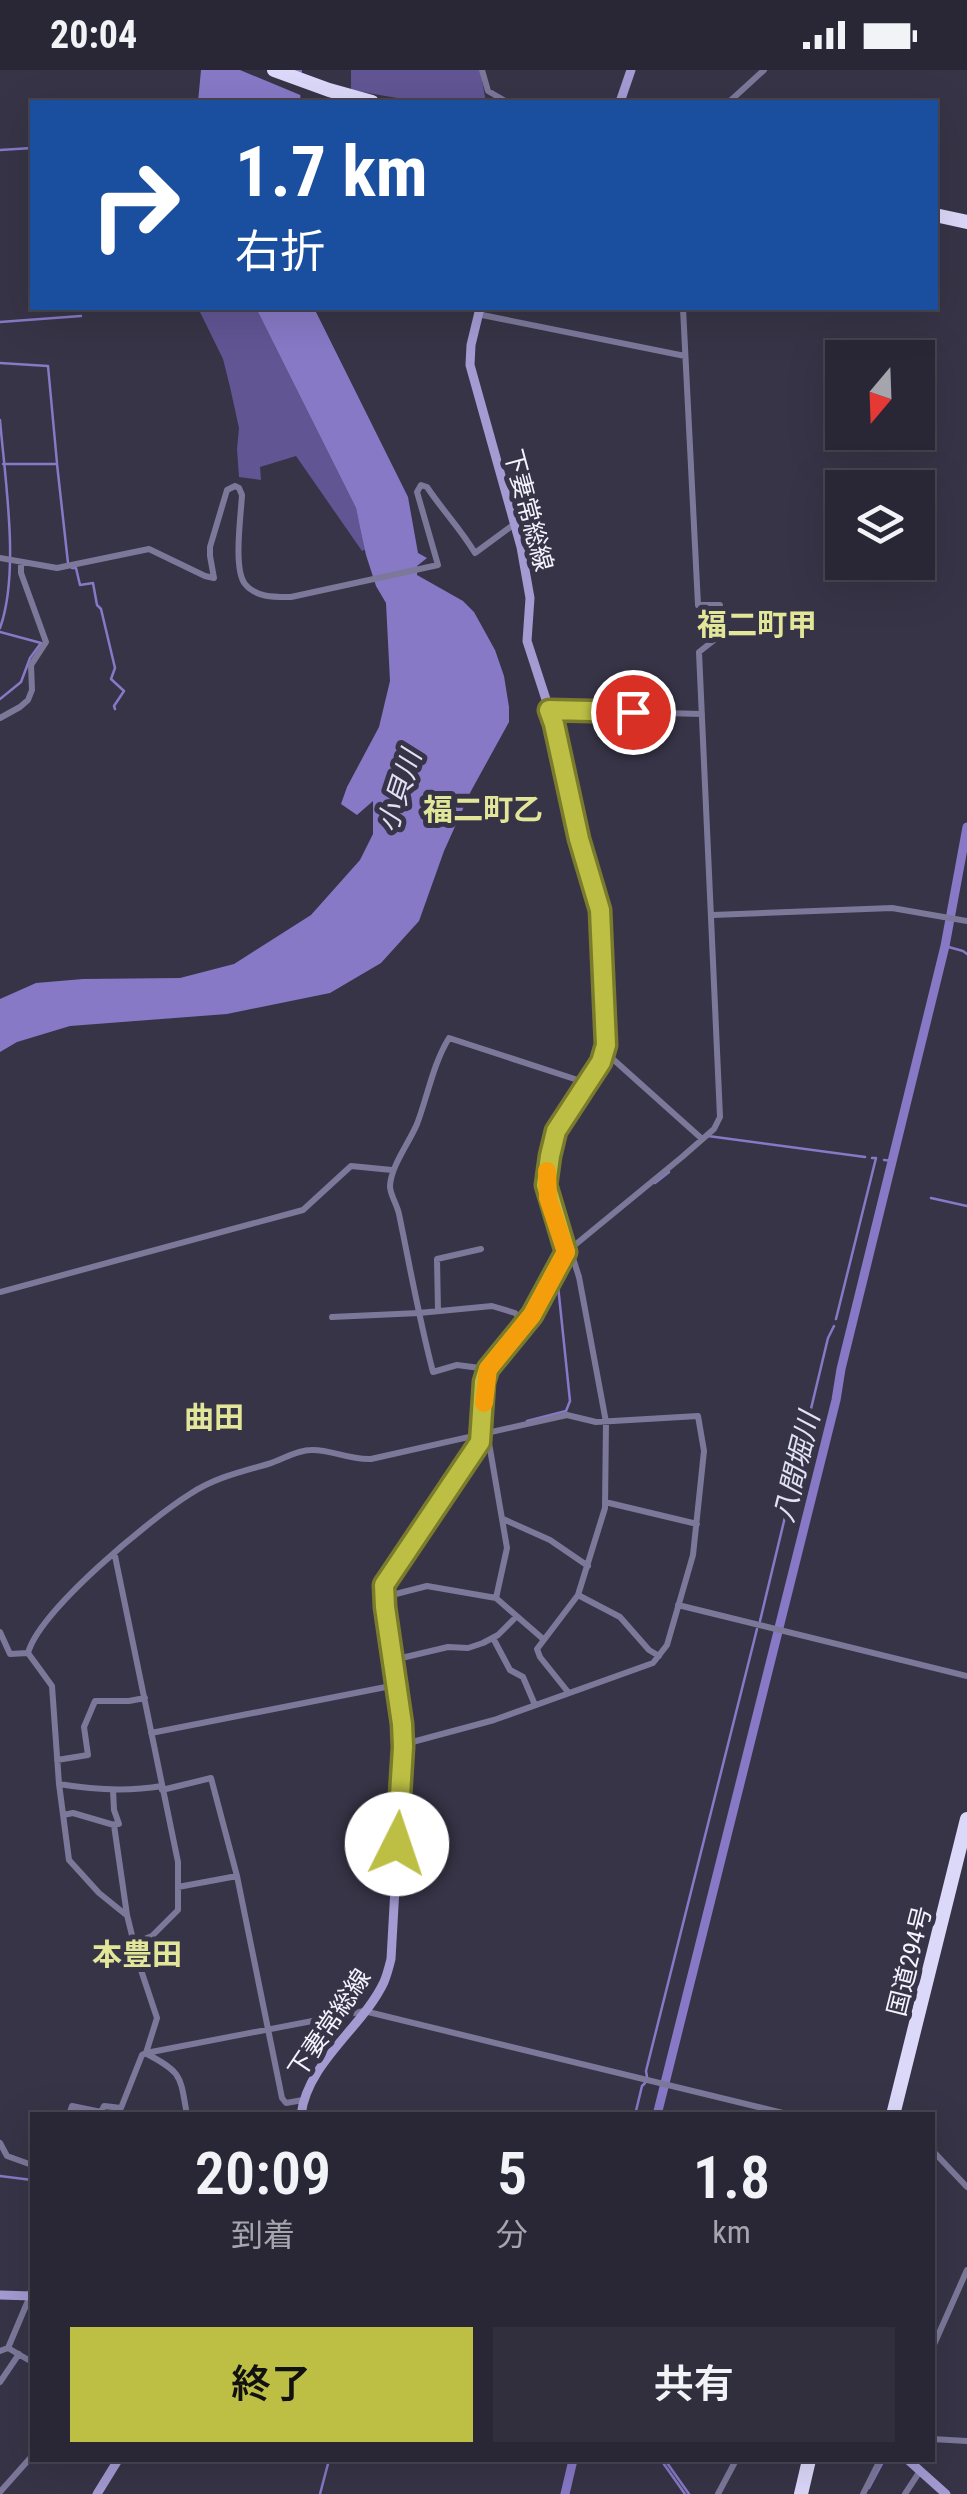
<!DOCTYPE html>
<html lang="ja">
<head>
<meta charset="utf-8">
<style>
  :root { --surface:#292735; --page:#312f3d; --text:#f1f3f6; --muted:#a5a5ad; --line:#454450; --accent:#bcbf44 }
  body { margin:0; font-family:"Roboto Condensed","Noto Sans JP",sans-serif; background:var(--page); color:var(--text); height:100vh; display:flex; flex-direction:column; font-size:38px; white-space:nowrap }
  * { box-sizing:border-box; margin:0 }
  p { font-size:32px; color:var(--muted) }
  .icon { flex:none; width:55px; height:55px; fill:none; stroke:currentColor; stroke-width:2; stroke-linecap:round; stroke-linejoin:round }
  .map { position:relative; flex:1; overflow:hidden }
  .side { position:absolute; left:30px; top:2042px; width:905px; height:350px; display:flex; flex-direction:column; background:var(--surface); border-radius:0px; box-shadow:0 10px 40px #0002,0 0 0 2px var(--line) }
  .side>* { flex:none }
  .banner { position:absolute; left:30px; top:30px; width:908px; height:210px; border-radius:0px; box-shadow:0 10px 40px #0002,0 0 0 2px var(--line); background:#1a4fa0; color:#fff; overflow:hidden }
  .needle { width:65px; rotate:199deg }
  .buttons { position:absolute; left:825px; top:270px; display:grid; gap:20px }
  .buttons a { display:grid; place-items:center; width:110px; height:110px; border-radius:0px; background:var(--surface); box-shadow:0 10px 40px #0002,0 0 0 2px var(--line); font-size:50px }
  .pin { position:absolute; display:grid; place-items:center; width:85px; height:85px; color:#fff; margin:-42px; border:5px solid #fff; border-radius:50%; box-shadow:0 2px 10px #0007 }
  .me { position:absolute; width:110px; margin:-55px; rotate:4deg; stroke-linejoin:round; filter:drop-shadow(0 0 8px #0008) }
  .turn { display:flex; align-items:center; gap:35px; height:210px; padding:0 40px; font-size:45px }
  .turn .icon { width:130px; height:130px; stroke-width:2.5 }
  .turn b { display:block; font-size:70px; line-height:85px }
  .eta { display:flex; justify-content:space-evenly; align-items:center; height:170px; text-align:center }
  .eta b { font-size:60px; font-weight:600; line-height:70px }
  .primary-button { display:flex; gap:20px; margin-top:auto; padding:20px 40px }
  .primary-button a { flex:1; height:115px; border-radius:0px; background:var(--accent); color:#111; font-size:40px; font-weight:600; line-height:115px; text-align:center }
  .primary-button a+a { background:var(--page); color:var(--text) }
  .status { display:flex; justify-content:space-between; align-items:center; height:70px; padding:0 50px; background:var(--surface); direction:ltr }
  .status svg { height:28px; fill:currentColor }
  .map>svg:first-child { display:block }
  .green { fill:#615594 }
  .water { fill:#8779c6 }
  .pier { fill:#373447 }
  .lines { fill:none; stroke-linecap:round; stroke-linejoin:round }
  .stream { stroke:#8779c6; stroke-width:2.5 }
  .river { stroke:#8779c6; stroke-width:9 }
  .street { stroke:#7c789a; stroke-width:6 }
  .secondary { stroke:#a39bd2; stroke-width:9 }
  .highway { stroke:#dcd8fa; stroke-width:14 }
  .route-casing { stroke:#7a7c2c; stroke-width:25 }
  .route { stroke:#bcbf44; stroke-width:18 }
  .slow { stroke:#f59e0b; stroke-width:18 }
  .labels { text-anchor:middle; stroke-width:10; stroke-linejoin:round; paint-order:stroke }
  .street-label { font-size:25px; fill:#f4f3fe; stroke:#373447 }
  .water-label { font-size:28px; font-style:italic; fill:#e2e0f5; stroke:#373447 }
  .quarter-label { font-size:30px; font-weight:bold; fill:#e2e698; stroke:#373447 }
</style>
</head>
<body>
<div class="status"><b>20:04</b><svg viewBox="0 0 49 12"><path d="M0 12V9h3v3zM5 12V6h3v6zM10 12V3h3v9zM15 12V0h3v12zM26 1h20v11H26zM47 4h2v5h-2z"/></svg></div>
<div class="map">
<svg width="967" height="2424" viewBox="0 0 967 2424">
  <rect width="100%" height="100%" fill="#373447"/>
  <!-- green -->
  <path class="green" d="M351,0H480L486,32H420L351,20Z
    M198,238H256L356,438L366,479L362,481L296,386L260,397L261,410L239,407L237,379L239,358L230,317L223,289Z"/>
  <!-- water -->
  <path class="water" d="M201,0H302L300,32H198Z
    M256,238H314L408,427L418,483L427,488L417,496V505L463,531L474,542L495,580L504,606L509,637V652L471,721L444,781L419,851L381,893L330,923L227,944L70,956L17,972L0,982V929L36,913L83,909L180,908L234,894L311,845L360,790L373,764V731L357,745L341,734L347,717L379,657L390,611L386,533L376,516L366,485L356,438Z"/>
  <!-- pier -->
  <path class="pier" d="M240,0H283L306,9L305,27Z"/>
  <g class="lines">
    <!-- stream -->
    <path class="stream" d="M0,80L32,78
      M0,252L81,246
      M0,293L48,296L57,393
      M0,350C5,410 20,502 0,558
      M3,394H57L68,493
      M72,498H76L80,515L93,513L97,535L101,539L115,598L111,609L124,621L114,636L115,639
      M0,562L41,573L30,588L21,612L0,629
      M945,876L963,881L967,884
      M708,1066L865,1087
      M884,1090L893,1091
      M655,1113L669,1102
      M931,1128L967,1136
      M836,1249L876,1088H872
      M527,1351L566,1341L570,1331L557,1206
      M760,1551L828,1268L834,1256
      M647,2007L646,2001L757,1559
      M635,2045L642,2016L645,2013
      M0,2106L32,2110
      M661,2390L685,2424
      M665,2390L689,2424
      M869,2418L884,2390
      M320,2424L329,2390"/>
    <!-- river -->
    <path class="river" d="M657,2045L836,1330L841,1299L945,876L967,757
      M565,2424L573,2390"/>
    <!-- street -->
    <path class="street" d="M482,0L488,21L507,32
      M729,32L764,0
      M477,244L685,286
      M0,488L57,498L149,479L205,506L214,508L210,486V477L227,420L235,416L239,418L242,425C241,445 233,499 245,514C256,528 276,527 291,527L438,495L417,422L421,415L427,417C443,441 460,458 475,483L513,455
      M549,640L702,644
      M0,648L20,637L28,630L32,620L31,595L46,572L21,503V493
      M713,845L892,838L967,851
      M605,982L701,1068
      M566,1179H570L682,1087L714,1059L720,1047L699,582L713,571L720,535H698L683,238
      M0,1222L303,1140L351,1096L392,1100
      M438,1241L437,1189L481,1179
      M332,1247L419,1243L492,1236L515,1243L525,1253
      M488,1299L457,1295L433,1302C419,1249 410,1197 399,1144C397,1134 390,1125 390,1116C391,1096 409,1073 417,1054C428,1025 433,994 449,968L587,1013
      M485,1365L489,1373L507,1478L496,1528
      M605,1432L697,1454
      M503,1449L550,1470L588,1496
      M115,1486L178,1792V1840L152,1866L134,1873
      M578,1525L620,1547L649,1580L659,1586
      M384,1527L427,1516L496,1528L542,1568
      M678,1535L967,1606
      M0,1562L10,1584L28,1583
      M493,1568L510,1600L523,1607L535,1635
      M28,1583C40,1540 150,1449 190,1424C214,1408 240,1402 268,1394C282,1390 296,1380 311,1380C330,1379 348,1390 371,1389L567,1345L596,1352L698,1346L704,1381L693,1485L667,1575L653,1593L494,1650L416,1671L403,1677
      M28,1583L52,1616L59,1714L69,1790L99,1823L125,1844
      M393,1590L448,1577L468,1578L483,1573L498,1565L516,1547
      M568,1622L540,1587L537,1579L578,1525L605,1438L606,1352L579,1207L570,1179
      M151,1663L396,1615
      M57,1690L88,1685L84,1657L95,1631H129L145,1628
      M59,1714C94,1720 126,1722 162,1716
      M113,1720L114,1740L119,1754H115
      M162,1720L211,1708L237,1806L282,2028L286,2033L303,2030
      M63,1745L73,1743L114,1755L127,1845L139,1894L157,1948L146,1983L142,1985L121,2038L104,2036L101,2042L72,2036L69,2045
      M178,1817L237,1806
      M146,1983L364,1941L791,2045
      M147,1984C183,2003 180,2006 187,2045
      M0,2073L7,2086L32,2095
      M932,2080L967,2117
      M8,2278L32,2292
      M932,2279L967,2200
      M0,2281L8,2278L30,2226L32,2212
      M0,2312L19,2284
      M932,2369L967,2371
      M0,2422L32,2386
      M718,2424L736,2390
      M863,2424L880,2390
      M905,2424L920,2401"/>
    <!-- secondary -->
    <path class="secondary" d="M620,32L631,0
      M301,2045C307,1993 363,1957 384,1912C387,1905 389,1897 391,1889L403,1677L402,1654L384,1527V1515L480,1372L485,1312L488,1299L532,1245L566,1182L546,1115L550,1086L556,1061L601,992L606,975L600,840L579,769L554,654L527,571L530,528L521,477L470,295L471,275L480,238
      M0,2225L32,2226
      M908,2390L946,2424
      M97,2424L118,2390"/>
    <!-- highway -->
    <path class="highway" d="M274,0L329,20L372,32
      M935,145L967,152
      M893,2045L967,1749
      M801,2424L809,2390"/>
  </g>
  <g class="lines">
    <defs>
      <path id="route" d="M397,1774L403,1677L402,1654L385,1537L384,1515L480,1372L484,1312L488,1299L532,1245L566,1182L546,1115L550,1086L556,1061L601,992L606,975L600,840L579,769L554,654L549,640L633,642"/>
    </defs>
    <!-- route casing -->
    <use href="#route" class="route-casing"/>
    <!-- route -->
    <use href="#route" class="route"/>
    <!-- slow -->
    <path class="slow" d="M484,1333L488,1299L532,1245L566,1182L548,1128L547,1101"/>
  </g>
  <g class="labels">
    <!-- street labels -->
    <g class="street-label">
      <text transform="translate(529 440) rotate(75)" y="9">下妻常総線</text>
      <text transform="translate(909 1891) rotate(-76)" y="9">国道294号</text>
      <text transform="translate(329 1953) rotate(-56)" y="9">下妻常総線</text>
    </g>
    <!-- water labels -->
    <g class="water-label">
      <text transform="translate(399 721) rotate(-72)" y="10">小貝川</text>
      <text transform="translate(796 1397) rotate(-76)" y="10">八間堀川</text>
    </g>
    <!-- quarter labels -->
    <g class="quarter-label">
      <text x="757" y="565">福二町甲</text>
      <text x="483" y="750">福二町乙</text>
      <text x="214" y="1358">曲田</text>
      <text x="137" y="1895">本豊田</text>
    </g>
  </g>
</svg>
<div class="buttons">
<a><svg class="needle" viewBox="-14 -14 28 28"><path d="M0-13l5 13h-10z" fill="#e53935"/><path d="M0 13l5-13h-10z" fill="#a5a5ad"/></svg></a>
<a><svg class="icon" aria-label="layers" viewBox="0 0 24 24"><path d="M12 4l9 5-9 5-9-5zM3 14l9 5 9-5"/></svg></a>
</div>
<div class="pin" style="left:633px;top:642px;background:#d93025"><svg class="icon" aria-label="arrive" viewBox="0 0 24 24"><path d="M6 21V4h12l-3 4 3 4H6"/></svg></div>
<svg class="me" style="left:397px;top:1774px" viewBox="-20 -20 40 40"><circle r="19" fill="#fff"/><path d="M0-13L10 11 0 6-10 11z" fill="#bcbf44"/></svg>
<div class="banner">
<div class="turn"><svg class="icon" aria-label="right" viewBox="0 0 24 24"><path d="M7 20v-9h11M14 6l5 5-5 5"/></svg><div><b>1.7 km</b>右折</div></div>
</div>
<section class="side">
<div class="eta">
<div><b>20:09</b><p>到着</p></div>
<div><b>5</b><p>分</p></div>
<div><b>1.8</b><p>km</p></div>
</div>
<div class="primary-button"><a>終了</a><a>共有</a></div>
</section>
</div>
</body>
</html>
